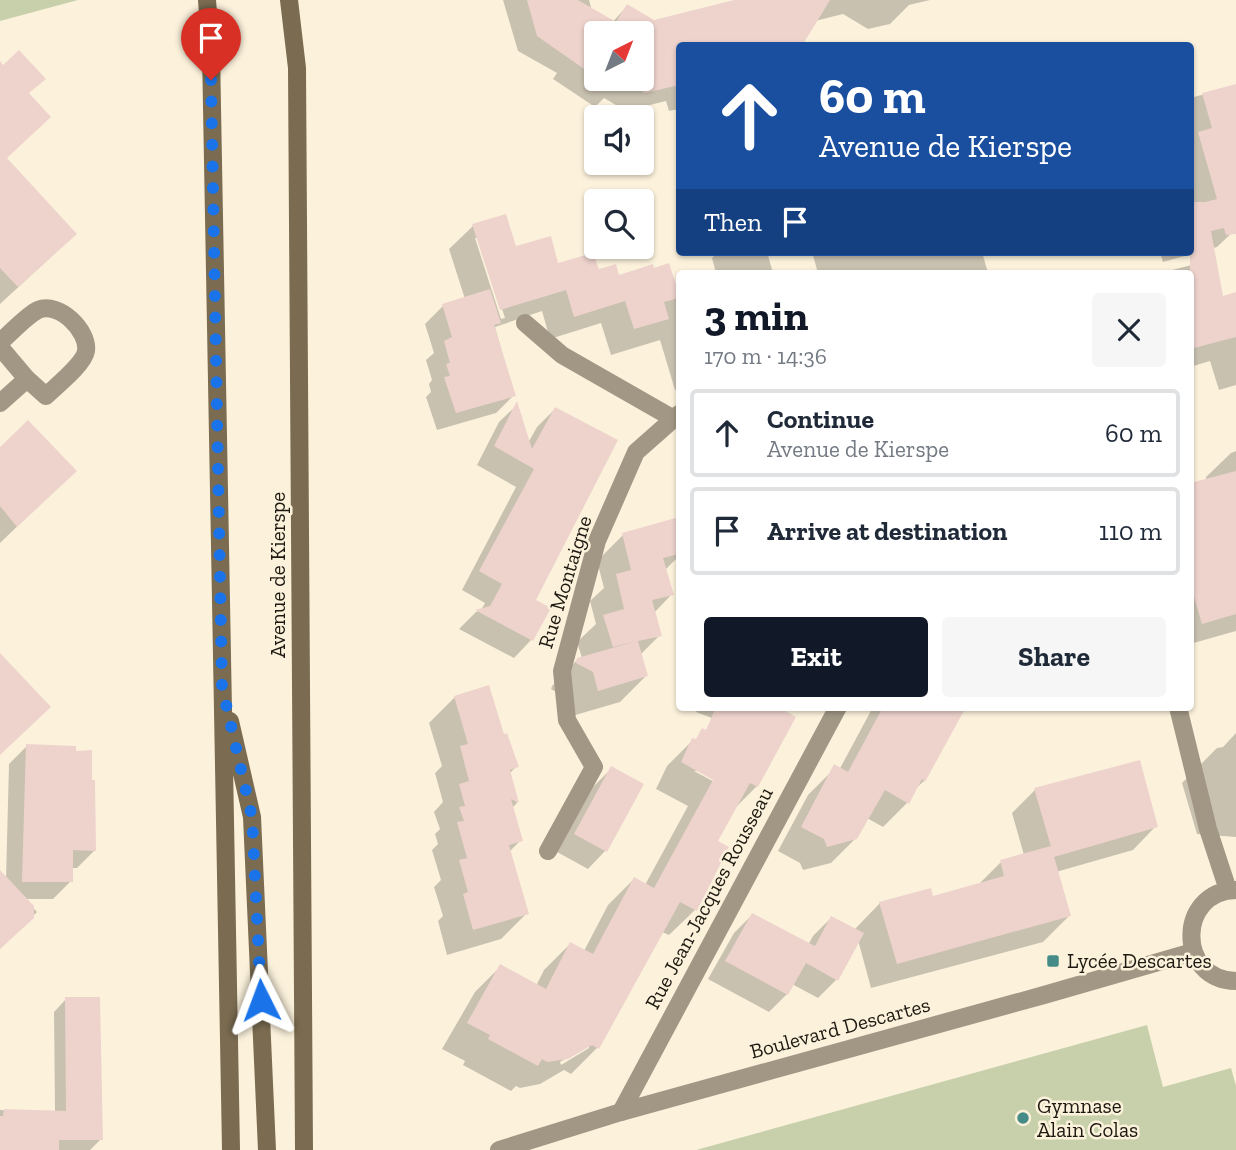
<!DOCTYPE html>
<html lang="en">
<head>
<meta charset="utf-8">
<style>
  :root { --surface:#fff; --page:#f6f6f7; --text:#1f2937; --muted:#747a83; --line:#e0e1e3; --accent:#111827 }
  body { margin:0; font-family:"Zilla Slab",serif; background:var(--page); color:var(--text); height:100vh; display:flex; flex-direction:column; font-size:26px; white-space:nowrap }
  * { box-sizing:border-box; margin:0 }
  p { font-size:23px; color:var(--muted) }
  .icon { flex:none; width:38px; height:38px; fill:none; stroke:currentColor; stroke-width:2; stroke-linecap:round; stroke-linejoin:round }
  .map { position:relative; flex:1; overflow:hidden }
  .sheet { position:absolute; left:676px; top:270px; width:518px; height:441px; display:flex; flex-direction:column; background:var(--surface); border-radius:7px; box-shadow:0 2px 5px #0004 }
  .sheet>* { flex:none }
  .guide { position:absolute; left:676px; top:42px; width:518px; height:214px; border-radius:7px; box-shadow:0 2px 5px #0004; background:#1a4fa0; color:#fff; overflow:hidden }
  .needle { width:46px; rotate:42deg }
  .fabs { position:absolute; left:584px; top:21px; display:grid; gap:14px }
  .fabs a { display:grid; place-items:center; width:70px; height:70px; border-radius:7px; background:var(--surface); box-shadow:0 2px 5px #0004; font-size:35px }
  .pin { position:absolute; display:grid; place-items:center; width:60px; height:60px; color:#fff; margin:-72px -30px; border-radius:50% 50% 50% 0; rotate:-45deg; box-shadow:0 0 7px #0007 }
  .pin .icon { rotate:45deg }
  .me { position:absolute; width:77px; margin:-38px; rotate:357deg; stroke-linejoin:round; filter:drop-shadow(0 0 5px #0008) }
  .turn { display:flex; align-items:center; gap:24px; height:147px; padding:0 28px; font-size:32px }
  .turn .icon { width:91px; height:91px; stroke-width:2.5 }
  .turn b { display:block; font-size:49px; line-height:60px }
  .then { display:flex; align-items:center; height:66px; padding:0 28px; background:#0003; gap:14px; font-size:26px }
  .round { display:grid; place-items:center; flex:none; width:74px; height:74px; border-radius:7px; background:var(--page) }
  .summary { display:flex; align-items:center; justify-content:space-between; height:119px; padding:0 28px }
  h1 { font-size:42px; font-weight:700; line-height:52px; color:var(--accent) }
  .action { display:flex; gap:14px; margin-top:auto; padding:14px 28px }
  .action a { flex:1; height:80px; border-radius:7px; background:var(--accent); color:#fff; font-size:28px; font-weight:700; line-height:80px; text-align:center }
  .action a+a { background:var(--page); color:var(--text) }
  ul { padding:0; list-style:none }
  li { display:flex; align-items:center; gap:21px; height:88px; margin:0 14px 10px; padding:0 14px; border:4px solid var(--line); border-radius:7px }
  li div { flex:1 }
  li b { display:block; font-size:26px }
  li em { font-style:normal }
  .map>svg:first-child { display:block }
  .green { fill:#c7d0ab }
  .shadow { fill:#0003; fill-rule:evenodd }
  .building { fill:#eed3cd }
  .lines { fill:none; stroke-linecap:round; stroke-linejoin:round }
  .service { stroke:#a29785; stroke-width:18 }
  .pedestrian { stroke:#a29785; stroke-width:18 }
  .minor { stroke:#a29785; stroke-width:18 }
  .tertiary { stroke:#a29785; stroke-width:18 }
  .secondary { stroke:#7b6c51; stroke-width:18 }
  .route { stroke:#1a73e8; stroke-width:12; stroke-dasharray:0 21.6 }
  .poi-dot { fill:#458c89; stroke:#fcf2dc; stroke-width:2.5 }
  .labels { text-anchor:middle; stroke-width:5; stroke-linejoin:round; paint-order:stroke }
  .street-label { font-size:21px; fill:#1d1911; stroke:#fcf2dc }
  .poi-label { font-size:21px; fill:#1d1911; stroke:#fcf2dc; text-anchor:start }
</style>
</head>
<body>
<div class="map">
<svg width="1236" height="1150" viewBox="0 0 1236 1150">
  <rect width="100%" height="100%" fill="#fcf2dc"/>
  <!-- green -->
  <path class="green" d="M0,0H78L0,21Z
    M1147,1025L1163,1087L1231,1068L1236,1086V1150H696Z"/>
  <!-- shadow -->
  <path class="shadow" d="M503,0H589L598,33L597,79H642V33H603L627,6L653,22L774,0H930L909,5L890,24L868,29L843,14L815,21L679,46V109L669,111L666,101L626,111L604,98L595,107L553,79L557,73L518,51Z
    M0,66L28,94L5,159L50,258L0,304Z
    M1236,86V229L1217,247L1163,262L1160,252H1190V98Z
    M473,226L515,248L557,265L617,277L668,265L679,299V389L675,390L660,340L611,355L601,323L550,339L542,311L495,327L514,395L496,413L437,430L426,397L431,392L429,384L432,380L426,360L434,353L425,324L443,306L465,299L449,249ZM475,238H479L505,318L501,319Z
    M718,252H767L773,273H716L712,258Z
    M812,252H982L988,273H818Z
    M1214,259L1222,298L1236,294V385L1219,390L1210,361L1190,367V273H1161Z
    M517,405L528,443L537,427L555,409L532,639L514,658L459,629L476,612L481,610L485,603L462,590L516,487L477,465L499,422Z
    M0,449L53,492L0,543Z
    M1236,451V631L1190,644V485L1206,481V477L1231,453Z
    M623,535L679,537V556L665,570L672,594L654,613L660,635L640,655L646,676L620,702L572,716L567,698L551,689L552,686L578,659L582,658L577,642L596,624L590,601L604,588L597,561Z
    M455,697L503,736L517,766L509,774L517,803L512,808L521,840L509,852L527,913L501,939L447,955L438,921L443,916L434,887L441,880L432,850L438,844L435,834L440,829L434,812L443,802L435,773L442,766L429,723Z
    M699,707H784L780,715L759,736L696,712Z
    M873,707H960L924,781L914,790L907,803L883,827L867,818L856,838L831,863L803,870L800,863L778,851L808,795L832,771L838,772Z
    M1236,733V837L1197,834L1182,783L1217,748L1223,747Z
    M693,740L757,786L734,809L716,841L695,910L669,935L662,932L597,1048L571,1074L564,1070L540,1084L520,1088L516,1086L511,1091L463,1065L465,1061L442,1049L475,992L501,966L536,986L544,970L570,944L584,951L608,905L634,879L645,885L688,806L656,789L667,766ZM694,771H701L722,782L720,785ZM589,1044V1048L561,1065L560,1062Z
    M27,746L95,850L77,868H71V881L53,899H25L37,912L0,949V873L6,879L9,764Z
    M612,768L606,850L588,869L557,852L593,787Z
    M1035,790L1156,826L1133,850L1056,872L1069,916L1043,942L871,988L858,940L836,980L818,998L792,984L787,994L769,1012L708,979L734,933L752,915L808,945L813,936L831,918L854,930L880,903L932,898L977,886L1001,862L1024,855L1012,813Z
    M66,999L101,1139L90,1150H0V1110L55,1112L54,1012Z"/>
  <!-- building -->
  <path class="building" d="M527,0H578L616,22L627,4L654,20L734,0H830L802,46H679V85L645,93L621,79H642V33H597V78L537,36Z
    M19,50L46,79L29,93L51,117L7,158L77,234L18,287L0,268V61L3,65Z
    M1236,84V234L1226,235L1224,228L1211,231L1223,296L1236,292V337L1190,349V202H1205L1217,199L1198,132L1212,128L1202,93Z
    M506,214L516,246L551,236L558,263L593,253L599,269L616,264L619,275L653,264L654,268L669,263L679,294V298L664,302L669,319L634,329L625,301L574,317L562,276L566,290L500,310L472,224Z
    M490,289L501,323L494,325L516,396L456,413L444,377L450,376L446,364L450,363L444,341L452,337L442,304Z
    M517,401L532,449L555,407L618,440L536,600L551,608L533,641L475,610L490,606L502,584L479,571L534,469L494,446Z
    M28,420L77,471L17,527L0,506V447Z
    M1236,471V614L1202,624L1190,583V483Z
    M679,517V554L663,558L674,595L652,600L662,636L638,641L648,676L598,691L593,672L576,663L577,658L637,641L613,647L603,615L624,609L616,574L631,570L622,533Z
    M0,653L51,707L0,755Z
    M489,685L504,734L507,733L519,767L510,770L519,803L511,799L523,841L509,845L529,914L473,930L463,894L468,892L459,860L467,858L457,822L464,821L459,807L465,806L459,784L469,781L460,746L468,744L454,696Z
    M716,707H779L796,717L758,787L750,783L718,841L729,847L697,911L680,902L599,1049L592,1045L568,1059L547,1062L542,1059L538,1066L488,1039L490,1035L467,1023L500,964L546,989L570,942L593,954L634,877L654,888L713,780L681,762L692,738L696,739L702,728L706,730Z
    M883,707H966L925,782L922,779L909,804L885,790L857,839L827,847L824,839L801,827L834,764L848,772Z
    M26,744L76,746V751L92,750V780H95L96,851L73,850V882H22Z
    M1140,760L1158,827L1054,857L1034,788Z
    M611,766L644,784L607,852L574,834Z
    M1051,846L1071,916L897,964L879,902L931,888L933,896L1004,876L1000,860Z
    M0,870L34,906V918L0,949Z
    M752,913L815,946L831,916L864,933L838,981L806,963L788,995L725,961Z
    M65,997H100L103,1140H59V1150H0V1116H3L4,1109L66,1111Z"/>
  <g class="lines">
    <!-- service -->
    <path class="service" d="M0,342C10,334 27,315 38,310C59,301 89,331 86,351C84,364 56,386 46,396L27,379"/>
    <!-- pedestrian -->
    <path class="pedestrian" d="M621,1112L838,707"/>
    <!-- minor -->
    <path class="minor" d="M525,323L562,355L674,419
      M0,347L27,379L0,403
      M1178,707L1208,829L1228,890
      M548,851L594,767L567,720L562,671L597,541L636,452L679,414"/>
    <!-- tertiary -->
    <path class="tertiary" d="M1236,890C1177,891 1176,980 1236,981
      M499,1150L621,1112L1044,995L1193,952"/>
    <!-- secondary -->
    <path class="secondary" d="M207,0L211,52L231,1150
      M289,0L297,68L304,1150
      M230,721L252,817L267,1150"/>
  </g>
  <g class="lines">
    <!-- route -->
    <path class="route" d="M211,80L222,687L252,817L261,1000"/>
  </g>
  <!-- markers -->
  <g class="poi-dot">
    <rect x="1046" y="954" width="14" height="14" rx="3.5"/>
    <circle cx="1023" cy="1118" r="7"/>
  </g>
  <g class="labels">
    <!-- street labels -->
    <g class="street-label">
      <text transform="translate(278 575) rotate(-90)" y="7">Avenue de Kierspe</text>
      <text transform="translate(565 582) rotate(-73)" y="7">Rue Montaigne</text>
      <text transform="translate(709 898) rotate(-62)" y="7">Rue Jean-Jacques Rousseau</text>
      <text transform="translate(840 1028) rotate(-15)" y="7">Boulevard Descartes</text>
    </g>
    <!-- poi labels -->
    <g class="poi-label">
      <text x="1067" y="968">Lycée Descartes</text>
      <text x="1037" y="1113">Gymnase<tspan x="1037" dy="24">Alain Colas</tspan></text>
    </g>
  </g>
</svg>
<div class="fabs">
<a><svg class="needle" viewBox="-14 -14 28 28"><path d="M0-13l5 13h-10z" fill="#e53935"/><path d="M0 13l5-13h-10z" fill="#747a83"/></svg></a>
<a><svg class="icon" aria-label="sound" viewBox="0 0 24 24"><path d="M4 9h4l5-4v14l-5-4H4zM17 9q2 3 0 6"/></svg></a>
<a><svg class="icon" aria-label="search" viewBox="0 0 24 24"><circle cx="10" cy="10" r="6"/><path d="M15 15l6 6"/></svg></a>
</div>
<div class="pin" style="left:211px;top:80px;background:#d93025"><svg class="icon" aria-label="arrive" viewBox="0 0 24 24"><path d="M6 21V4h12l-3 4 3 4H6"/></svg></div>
<svg class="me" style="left:261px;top:1000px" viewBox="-20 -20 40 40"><path d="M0-17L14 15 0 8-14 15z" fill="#1a73e8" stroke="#fff" stroke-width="4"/></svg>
<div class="guide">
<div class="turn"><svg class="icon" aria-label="ahead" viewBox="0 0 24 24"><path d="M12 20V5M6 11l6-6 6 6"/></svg><div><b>60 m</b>Avenue de Kierspe</div></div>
<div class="then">Then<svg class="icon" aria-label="arrive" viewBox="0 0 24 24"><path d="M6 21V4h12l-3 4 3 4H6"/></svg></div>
</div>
<section class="sheet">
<div class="summary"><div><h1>3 min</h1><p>170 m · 14:36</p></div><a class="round"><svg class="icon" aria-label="close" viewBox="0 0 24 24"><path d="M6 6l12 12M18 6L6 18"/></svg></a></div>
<ul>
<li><svg class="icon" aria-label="ahead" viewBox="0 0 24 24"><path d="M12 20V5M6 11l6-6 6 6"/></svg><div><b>Continue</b><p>Avenue de Kierspe</p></div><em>60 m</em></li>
<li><svg class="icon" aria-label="arrive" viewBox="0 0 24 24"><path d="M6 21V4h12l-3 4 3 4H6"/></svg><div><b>Arrive at destination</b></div><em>110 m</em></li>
</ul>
<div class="action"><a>Exit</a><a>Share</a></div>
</section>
</div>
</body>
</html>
